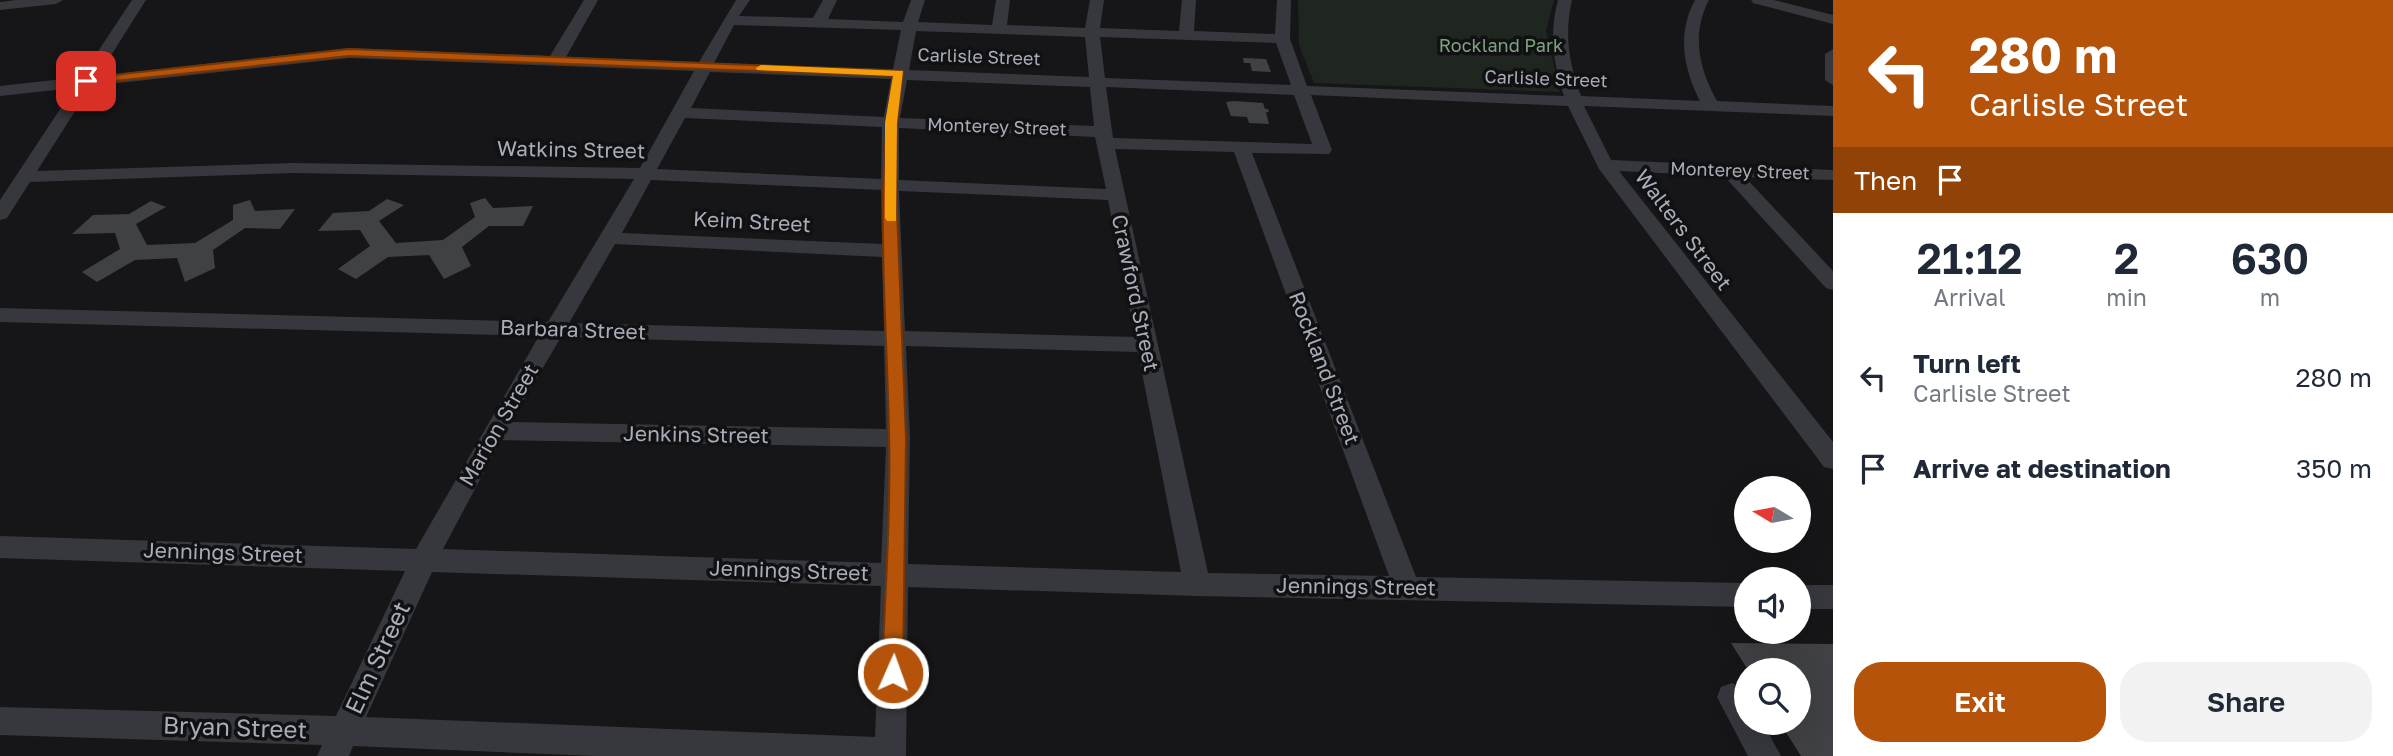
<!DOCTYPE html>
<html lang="en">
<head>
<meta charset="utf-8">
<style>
  :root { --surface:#fff; --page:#f2f2f3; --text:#1f2937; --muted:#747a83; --accent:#b45309 }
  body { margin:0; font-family:"Golos Text",sans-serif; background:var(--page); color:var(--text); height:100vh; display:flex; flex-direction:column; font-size:26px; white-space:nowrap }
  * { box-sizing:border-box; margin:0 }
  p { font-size:23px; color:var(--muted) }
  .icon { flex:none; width:38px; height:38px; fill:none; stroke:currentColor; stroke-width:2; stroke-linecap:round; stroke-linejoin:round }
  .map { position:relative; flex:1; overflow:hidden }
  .sheet { display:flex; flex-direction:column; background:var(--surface); width:560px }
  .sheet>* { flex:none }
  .guide { background:#b45309; color:#fff; overflow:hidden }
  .needle { width:46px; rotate:280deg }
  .controls { position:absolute; left:1734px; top:476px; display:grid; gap:14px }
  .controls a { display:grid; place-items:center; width:77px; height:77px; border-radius:50%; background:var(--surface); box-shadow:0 7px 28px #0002; font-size:35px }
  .pin { position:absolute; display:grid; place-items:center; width:60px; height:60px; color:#fff; margin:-30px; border-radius:14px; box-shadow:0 4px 10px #0006 }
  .me { position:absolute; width:77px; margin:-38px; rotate:2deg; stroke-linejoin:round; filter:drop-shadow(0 0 5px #0008) }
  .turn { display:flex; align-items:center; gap:24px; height:147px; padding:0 21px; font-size:32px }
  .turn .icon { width:91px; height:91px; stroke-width:2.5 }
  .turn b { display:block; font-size:49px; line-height:60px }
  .then { display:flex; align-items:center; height:66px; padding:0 21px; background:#0003; gap:14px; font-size:26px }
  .eta { display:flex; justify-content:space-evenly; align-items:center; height:119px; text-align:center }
  .eta b { font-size:42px; font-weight:600; line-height:49px }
  .button { display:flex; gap:14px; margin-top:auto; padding:14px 21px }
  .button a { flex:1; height:80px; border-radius:28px; background:var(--accent); color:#fff; font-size:28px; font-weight:600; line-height:80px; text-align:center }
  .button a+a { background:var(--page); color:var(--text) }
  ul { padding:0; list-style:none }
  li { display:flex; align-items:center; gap:21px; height:91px; padding:0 21px }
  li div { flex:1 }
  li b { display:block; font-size:26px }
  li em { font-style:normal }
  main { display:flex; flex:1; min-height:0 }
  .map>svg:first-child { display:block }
  .green { fill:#1e261f }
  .building { fill:#404145 }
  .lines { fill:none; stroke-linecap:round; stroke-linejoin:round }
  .minor { fill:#37383d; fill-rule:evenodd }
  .route { fill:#b45309; stroke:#753606; stroke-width:2 }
  .slow { fill:#f59e0b }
  .labels { text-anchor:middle; stroke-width:7; stroke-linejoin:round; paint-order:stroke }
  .far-park-label { font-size:18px; fill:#7fa381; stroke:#111113 }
  .far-street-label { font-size:18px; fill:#a8adb8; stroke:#111113 }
  .street-label { font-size:21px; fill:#a8adb8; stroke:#111113 }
  .near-street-label { font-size:24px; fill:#a8adb8; stroke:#111113 }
</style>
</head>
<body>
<main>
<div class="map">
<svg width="1833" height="756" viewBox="0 0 1833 756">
  <rect width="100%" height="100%" fill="#161618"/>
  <!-- green -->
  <path class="green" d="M1298,0H1554L1546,31L1560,92L1314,83L1299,45Z"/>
  <!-- building -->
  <path class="building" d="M1243,58L1266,59L1271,72L1252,71L1250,63H1244Z
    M1234,101L1263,103L1265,109H1268L1269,112H1266L1269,124L1249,123L1247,117L1231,116L1226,102Z
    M485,198L493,208L533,206L523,226H489L462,247L471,266L444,279L429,255L388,257L356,279L338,269L370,246L360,230L318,231L333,213L369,211L387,199L404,205L379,221L396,243L443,240L475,217L470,203Z
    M250,200L255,211L295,209L280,229L245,228L213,250L215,268L185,282L177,258L135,260L97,282L82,272L120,249L115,233L72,234L93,215L129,214L151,201L166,207L136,224L147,245L195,243L233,220V205Z
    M1731,643L1833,644V756H1801L1780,723H1799V670H1748Z"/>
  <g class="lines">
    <!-- minor -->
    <path class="minor" d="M16,0H63L56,4L0,10V2Z
      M132,0H146L98,76L349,48L550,56L584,0H598L566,57L699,62L736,0H750L739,16L813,18L823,0H837L828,19L903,22L911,0H925L918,22L992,25L996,0H1010L1007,25L1085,28L1090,0H1104L1100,28L1179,31L1182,0H1196L1194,31L1275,34L1277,0H1291L1290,39L1307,86L1564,96C1553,63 1549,33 1558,0H1572C1564,34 1569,64 1581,96L1700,101C1683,68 1677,33 1695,0H1709C1691,34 1699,69 1717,101L1833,106V116L1584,106L1611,160L1833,170V180L1745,177L1833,271V290L1826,288L1724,176L1619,171L1833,442V469L1824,467L1599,169L1568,106L1311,95L1332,150L1329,154L1252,153L1416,577L1746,583V607L1197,596L908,587L906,756H596L353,746L349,756H317L322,745L0,735V707L336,716L405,571L0,558V536L416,549L539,336L0,322V308L548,322L634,179L293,173L30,182L7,218L0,220V200L74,88L0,96V86L81,77ZM734,25L901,30L893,69L714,63ZM916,31L1085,37L1089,77L909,70ZM1100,37L1276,43L1291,85L1105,78ZM349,58L694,71L640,168L293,163L37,171L91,86ZM710,72L891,79L884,117L691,108ZM907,80L1090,87L1094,126L900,118ZM1106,87L1294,95L1312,144L1113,138ZM685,118L882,127L881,179L657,169ZM899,128L1095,137L1106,189L899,180ZM1115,149L1234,152L1389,576L1208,573ZM651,180L881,190L882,244L622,233ZM899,191L1108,200L1135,337L905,331ZM615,244L882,257L884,331L569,323ZM561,337L884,346L886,429L511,422ZM906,346L1138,352L1181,572L908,564L910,438ZM501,440L886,447L881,563L443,549ZM432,572L881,586L875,737L366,717Z
      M1751,0H1774L1833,15V24L1753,3Z
      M1833,49V85L1825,80V54Z
      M1799,585H1833V609H1799Z
      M1732,683C1752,691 1746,704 1746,723H1763L1781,756H1748L1717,697L1721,687Z"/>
  </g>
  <!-- route -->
  <path class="route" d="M349,49L903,71L897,123L896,185L906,438L903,673L900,680L893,683L885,680L882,673C885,594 891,513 889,433C887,317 874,191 893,76L349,56L86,84L81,81L86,78Z"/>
  <!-- slow -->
  <path class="slow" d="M761,65L903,71L897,123L896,221H887L885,218V123L893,76L757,70L756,68Z"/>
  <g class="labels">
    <!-- far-park labels -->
    <g class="far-park-label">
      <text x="1501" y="52">Rockland Park</text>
    </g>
    <!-- far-street labels -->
    <g class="far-street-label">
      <text transform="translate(979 57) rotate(2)" y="6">Carlisle Street</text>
      <text transform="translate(1546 79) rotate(2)" y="6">Carlisle Street</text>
      <text transform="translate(997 127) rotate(2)" y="6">Monterey Street</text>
      <text transform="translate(1740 171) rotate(2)" y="6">Monterey Street</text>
    </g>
    <!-- street labels -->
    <g class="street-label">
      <text transform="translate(571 150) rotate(1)" y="7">Watkins Street</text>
      <text transform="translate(752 222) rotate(3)" y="7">Keim Street</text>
      <text transform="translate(1683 230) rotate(53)" y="7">Walters Street</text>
      <text transform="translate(1135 293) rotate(78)" y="7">Crawford Street</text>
      <text transform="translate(573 330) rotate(2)" y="7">Barbara Street</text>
      <text transform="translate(1324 368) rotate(69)" y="7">Rockland Street</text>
      <text transform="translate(499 425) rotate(-60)" y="7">Marion Street</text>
      <text transform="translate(696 435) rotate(1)" y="7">Jenkins Street</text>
      <text transform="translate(223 553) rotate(2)" y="7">Jennings Street</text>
      <text transform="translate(789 571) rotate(2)" y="7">Jennings Street</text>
      <text transform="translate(1356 587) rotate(1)" y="7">Jennings Street</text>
    </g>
    <!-- near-street labels -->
    <g class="near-street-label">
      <text transform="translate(378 658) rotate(-65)" y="8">Elm Street</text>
      <text transform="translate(235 728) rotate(2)" y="8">Bryan Street</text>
    </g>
  </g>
</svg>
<div class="controls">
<a><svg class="needle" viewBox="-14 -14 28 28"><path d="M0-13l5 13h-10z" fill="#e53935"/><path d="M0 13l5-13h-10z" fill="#747a83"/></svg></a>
<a><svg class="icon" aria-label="sound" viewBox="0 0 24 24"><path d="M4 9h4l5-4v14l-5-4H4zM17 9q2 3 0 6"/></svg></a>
<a><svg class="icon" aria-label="search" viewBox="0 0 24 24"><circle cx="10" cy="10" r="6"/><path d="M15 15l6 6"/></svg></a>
</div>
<div class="pin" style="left:86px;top:81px;background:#d93025"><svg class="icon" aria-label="arrive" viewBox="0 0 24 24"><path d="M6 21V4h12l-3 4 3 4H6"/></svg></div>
<svg class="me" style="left:893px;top:673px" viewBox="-20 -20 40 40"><circle r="17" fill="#b45309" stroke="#fff" stroke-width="3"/><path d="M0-11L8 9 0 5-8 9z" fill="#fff"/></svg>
</div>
<section class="sheet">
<div class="guide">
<div class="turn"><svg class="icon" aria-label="left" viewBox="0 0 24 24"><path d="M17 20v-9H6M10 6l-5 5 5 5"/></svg><div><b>280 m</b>Carlisle Street</div></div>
<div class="then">Then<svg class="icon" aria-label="arrive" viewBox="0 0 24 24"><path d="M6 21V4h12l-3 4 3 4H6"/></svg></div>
</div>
<div class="eta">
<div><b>21:12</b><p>Arrival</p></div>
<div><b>2</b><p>min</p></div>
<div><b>630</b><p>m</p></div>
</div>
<ul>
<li><svg class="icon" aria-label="left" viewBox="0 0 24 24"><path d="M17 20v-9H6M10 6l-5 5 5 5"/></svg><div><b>Turn left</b><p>Carlisle Street</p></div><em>280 m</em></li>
<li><svg class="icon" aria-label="arrive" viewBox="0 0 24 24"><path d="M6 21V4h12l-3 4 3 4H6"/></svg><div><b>Arrive at destination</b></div><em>350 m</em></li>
</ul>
<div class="button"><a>Exit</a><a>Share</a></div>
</section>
</main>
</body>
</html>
